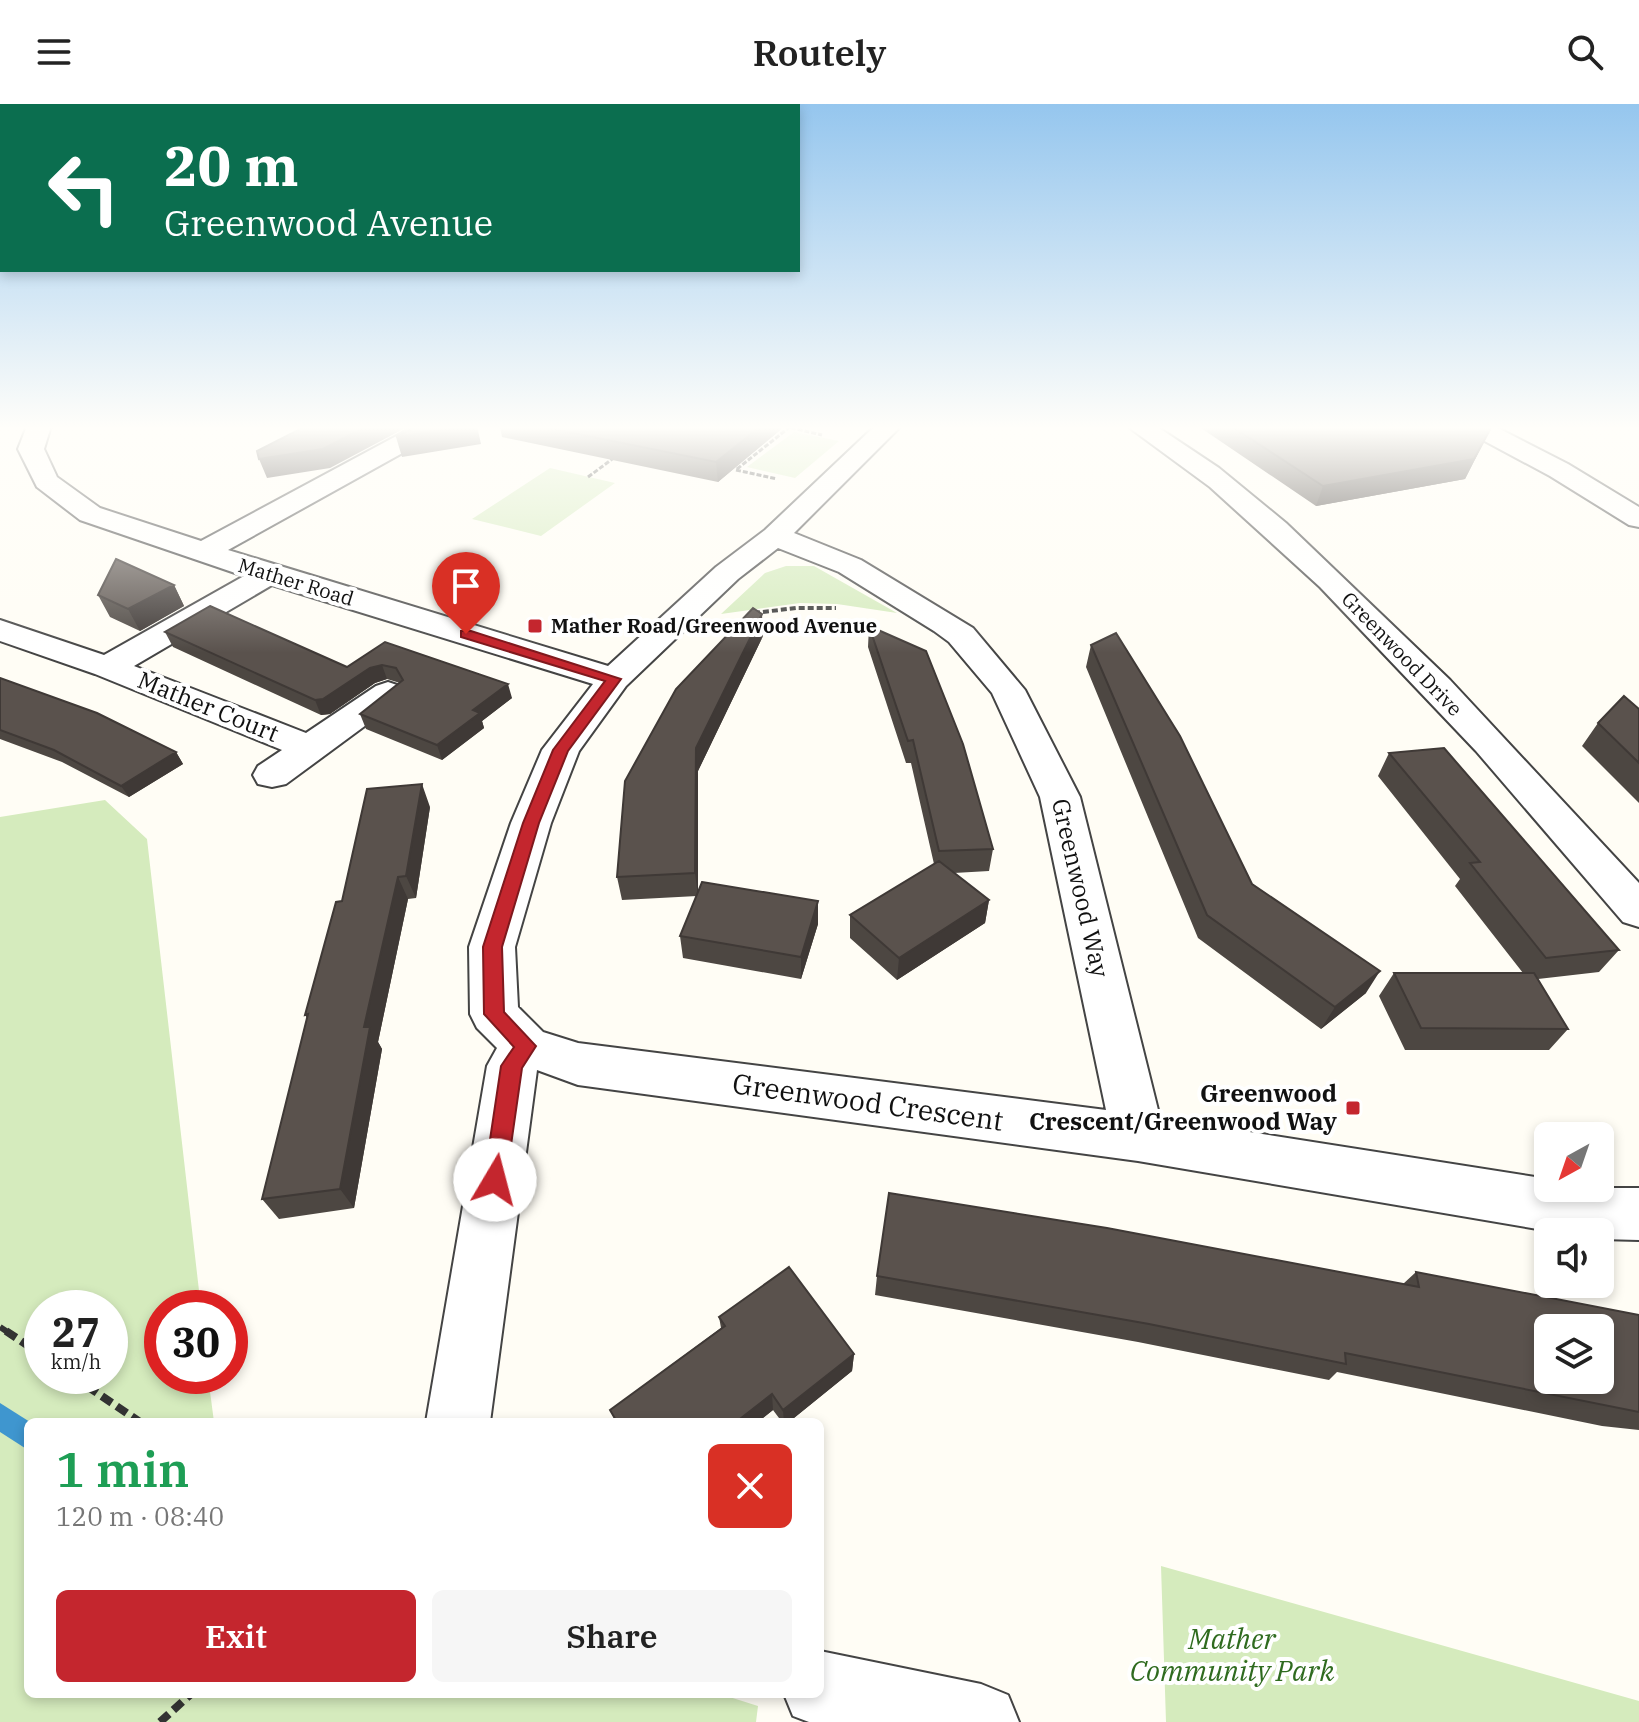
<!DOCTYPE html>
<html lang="en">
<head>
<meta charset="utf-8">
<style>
  :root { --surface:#fff; --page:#f6f6f6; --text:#222; --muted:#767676; --accent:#c4262e }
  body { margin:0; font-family:"IBM Plex Serif",serif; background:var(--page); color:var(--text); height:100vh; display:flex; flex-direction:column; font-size:30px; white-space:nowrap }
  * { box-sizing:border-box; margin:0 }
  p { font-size:26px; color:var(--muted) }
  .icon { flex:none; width:44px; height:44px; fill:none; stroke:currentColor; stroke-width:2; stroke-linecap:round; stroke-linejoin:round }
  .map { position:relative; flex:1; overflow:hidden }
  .panel { position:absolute; left:24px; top:1314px; width:800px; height:280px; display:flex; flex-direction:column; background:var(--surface); border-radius:12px; box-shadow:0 4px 12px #0003 }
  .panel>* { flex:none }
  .hud { position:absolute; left:0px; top:0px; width:800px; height:168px; box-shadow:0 4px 12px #0003; background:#0b6e4f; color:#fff; overflow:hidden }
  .needle { width:52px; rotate:220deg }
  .fabs { position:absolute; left:1534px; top:1018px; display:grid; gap:16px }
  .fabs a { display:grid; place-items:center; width:80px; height:80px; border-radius:12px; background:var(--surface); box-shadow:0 4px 12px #0003; font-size:40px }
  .speed { position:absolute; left:24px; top:1186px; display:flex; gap:16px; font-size:40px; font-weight:700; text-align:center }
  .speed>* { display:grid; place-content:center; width:104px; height:104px; border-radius:50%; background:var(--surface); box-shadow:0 4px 12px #0003; line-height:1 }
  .speed small { font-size:20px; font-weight:400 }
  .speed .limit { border:12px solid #d22; background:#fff; color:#111 }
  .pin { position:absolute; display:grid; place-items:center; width:68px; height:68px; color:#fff; margin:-82px -34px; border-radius:50% 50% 50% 0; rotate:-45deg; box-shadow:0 0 8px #0007 }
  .pin .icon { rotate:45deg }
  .me { position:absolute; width:88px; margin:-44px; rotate:8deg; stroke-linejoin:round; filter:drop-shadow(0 0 6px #0008) }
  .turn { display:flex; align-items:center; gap:28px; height:168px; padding:0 32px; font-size:36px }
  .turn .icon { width:104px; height:104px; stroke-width:2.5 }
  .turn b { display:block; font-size:56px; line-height:68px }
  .round { display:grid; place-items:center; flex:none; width:84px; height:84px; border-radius:12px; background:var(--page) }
  .overview { display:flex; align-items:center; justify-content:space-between; height:136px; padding:0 32px }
  h1 { font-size:48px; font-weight:600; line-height:60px; color:#1e9e55 }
  .button { display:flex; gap:16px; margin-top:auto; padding:16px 32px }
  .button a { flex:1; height:92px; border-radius:12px; background:var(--accent); color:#fff; font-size:32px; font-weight:600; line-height:92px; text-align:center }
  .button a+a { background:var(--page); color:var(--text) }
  header { display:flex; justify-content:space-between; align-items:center; height:104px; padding:0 32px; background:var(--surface); font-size:36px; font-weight:600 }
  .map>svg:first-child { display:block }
  .green { fill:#d5ebbd; fill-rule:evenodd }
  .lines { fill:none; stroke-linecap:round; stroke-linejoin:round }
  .stream { fill:#3f96cf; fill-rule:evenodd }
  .minor-casing { stroke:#444; stroke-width:4 }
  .path-far3 { stroke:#333; stroke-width:3; stroke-dasharray:5 2; stroke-linecap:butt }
  .path-far2 { stroke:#333; stroke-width:4; stroke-dasharray:6 3; stroke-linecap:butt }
  .path-far1 { stroke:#333; stroke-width:6; stroke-dasharray:10 5; stroke-linecap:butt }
  .path { stroke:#333; stroke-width:8; stroke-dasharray:12 6; stroke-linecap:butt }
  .minor { fill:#fff; fill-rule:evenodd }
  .wall { fill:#4d4742 }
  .shaded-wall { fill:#3f3936 }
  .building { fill:#5a524d; stroke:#3f3936; stroke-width:2; fill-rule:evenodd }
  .route { fill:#c4262e; stroke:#7f191e; stroke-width:2 }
  .poi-dot { fill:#c4262e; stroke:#fff; stroke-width:3 }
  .labels { text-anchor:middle; stroke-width:8; stroke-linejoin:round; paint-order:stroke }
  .far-street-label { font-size:20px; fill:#111; stroke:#fff }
  .far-poi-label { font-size:20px; font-weight:bold; fill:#111; stroke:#fff; text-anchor:start }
  .street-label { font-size:24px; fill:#111; stroke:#fff }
  .poi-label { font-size:24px; font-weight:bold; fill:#111; stroke:#fff; text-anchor:end }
  .near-street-label { font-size:28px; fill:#111; stroke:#fff }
  .near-park-label { font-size:28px; font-style:italic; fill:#2f6b1f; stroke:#fff }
</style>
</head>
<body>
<header><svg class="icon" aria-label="menu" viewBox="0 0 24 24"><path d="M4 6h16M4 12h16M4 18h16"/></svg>Routely<svg class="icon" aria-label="search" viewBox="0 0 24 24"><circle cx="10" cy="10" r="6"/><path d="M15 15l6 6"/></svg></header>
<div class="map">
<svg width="1639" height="1618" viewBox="0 0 1639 1618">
  <rect width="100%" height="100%" fill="#fffdf5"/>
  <!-- green -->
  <path class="green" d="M794,328L839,337L795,374L747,363Z
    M550,364L615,379L541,432L472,415Z
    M786,462H814L897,509L837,500L800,499L721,510L765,469Z
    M105,696L147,735L201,1204H162V1272H208L214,1318H28V1590H720L758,1602L756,1618H0V713ZM110,1204V1272H42V1204Z
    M1161,1462L1639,1597V1618H1166Z"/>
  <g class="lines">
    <!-- stream -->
    <path class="stream" d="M0,1299L30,1318L28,1346L0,1328Z"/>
    <defs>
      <path id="minor" d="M27,322H51L44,345L57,373L100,404L201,437L415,322H445L442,327L228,446L608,562L716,463L765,426L875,322H901L794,429L861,456L973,524L1025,586L1080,693L1160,1014L1548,1075V1084H1639V1136L1600,1135V1128H1555L1138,1057L578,981L537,966L490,1318H426L487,962L497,944L477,924L470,910L469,843L511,719L542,646L593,580L272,481L134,562L306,629L376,582L388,578L400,582L406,589L400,596L286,680L272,683L258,680L253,671L258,662L282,646L95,570L0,537V516L104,551L244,472L80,416L37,383L18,345ZM778,444L839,468L934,527L949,538L992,589L1040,693L1106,1006L578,939L543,928L518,903L515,843L551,719L579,647L626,582L738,475Z
        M1127,322H1156L1219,364L1286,419L1450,576L1639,779V823L1623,818L1476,647L1320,483L1210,383Z
        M1463,322H1494L1568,360L1639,403V423L1629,421L1550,372L1466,327Z
        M820,1547L981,1580L1008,1591L1019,1618H809L793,1612L784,1590H820Z"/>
    </defs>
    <!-- minor casing -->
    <use href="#minor" class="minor-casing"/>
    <!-- path-far3 -->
    <path class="path-far3" d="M784,322L822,331
      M737,365L791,322
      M736,366L777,375
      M588,373L615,353"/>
    <!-- path-far2 -->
    <path class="path-far2" d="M754,509L796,504H836"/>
    <!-- path-far1 -->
    <path class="path-far1" d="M0,1223L9,1229"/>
    <!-- path -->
    <path class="path" d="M6,1227L42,1251
      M72,1272L140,1318
      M160,1618L191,1590"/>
    <!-- minor -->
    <use href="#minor" class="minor"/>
  </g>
  <!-- wall -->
  <path class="wall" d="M500,322H785L718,378L502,333Z
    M1198,322H1492L1465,375L1316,402Z
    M174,481L184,502L140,527L110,513L98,491Z
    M869,522L993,745L989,767L954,769L989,796L985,819L897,876L850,834V811L934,760L911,659H906L868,543Z
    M165,528L347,563L385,538L512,594L482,617L484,624L442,656L366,625L360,610L400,579L387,575L375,579L330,610L321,611L173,543Z
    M763,532L698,667V789L818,820L801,875L683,854L680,832L697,792L622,796L617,773Z
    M1091,541L1252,780L1366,889L1321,925L1198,834L1086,563Z
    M0,574L176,648L183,660L129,693L62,658L0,635Z
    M1639,605V699L1582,642L1598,619Z
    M1389,649L1619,846L1599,868L1538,875L1568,925L1549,946H1405L1379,892L1394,869H1523L1455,782L1460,775L1378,672Z
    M430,703L416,794L408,795L378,938L382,945L354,1104L279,1115L262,1095L307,914L305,911L342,797Z
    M1416,1168L1639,1211V1326L1602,1322L1337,1268L1329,1276L1138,1238L875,1191L877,1172L1403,1180Z
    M719,1213L854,1250L852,1267L789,1318H782L773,1306L758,1318H616L610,1306L721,1224Z"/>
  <!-- shaded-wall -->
  <path class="shaded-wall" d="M367,322H409L330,364L267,374L259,355Z
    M469,322H477L481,340L402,353L396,333Z
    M761,322H785L718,378L716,358Z
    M1492,322L1465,375L1316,402L1323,382Z
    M174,481L184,502L140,527L128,505Z
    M762,510L763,532L698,667V792L695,769L696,644Z
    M382,561L387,575L375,579L330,610L321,611L315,596L370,564Z
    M508,580L512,594L482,617L484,624L442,656L437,641L473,606Z
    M176,648L183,660L129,693L121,682Z
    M422,680L430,703L416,794L406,772Z
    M398,773L408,795L378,938L382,945L354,1104L340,1085L364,923Z
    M989,796L985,819L897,876L899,854Z
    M818,797V820L801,875V853Z
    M1380,867L1366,889L1321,925L1335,903Z
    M854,1250L852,1267L789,1318H784L783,1306Z
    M772,1290L773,1306L758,1318H736Z"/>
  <!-- building -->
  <path class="building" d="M306,322H367L323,345L259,355L257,347Z
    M417,322H469L396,333Z
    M538,322H761L716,358Z
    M1231,322H1492L1474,355L1323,382Z
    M116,455L174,481L128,505L98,491Z
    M210,502L347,563L385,538L508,580L473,606L480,609L437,641L360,610L403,576L396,564L382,561L370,564L323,595L315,596L165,528Z
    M753,504L762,510L696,644L695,769L617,773L625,677L676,585Z
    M869,522L926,547L963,640L993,745L939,747L913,636L908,637Z
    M1116,529L1180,632L1252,780L1380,867L1335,903L1207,811L1091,541Z
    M0,574L97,609L176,648L121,682L54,646L0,626Z
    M1624,592L1639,605V659L1598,619Z
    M1444,644L1619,846L1546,854L1470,759L1480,758L1389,649Z
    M422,680L406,772L398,773L364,923H370L340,1085L262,1095L308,910L305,911L336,798L342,797L367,685Z
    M939,757L989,796L899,854L850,811Z
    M702,778L818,797L801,853L680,832Z
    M1394,869H1534L1568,925L1421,924Z
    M889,1089L1107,1124L1419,1183L1416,1168L1639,1211V1308L1345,1249L1346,1260L1149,1220L877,1172ZM1548,1224H1600V1276H1548Z
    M789,1163L854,1250L783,1306L772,1290L736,1318H617L610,1306L725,1222L719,1213Z"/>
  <!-- sky -->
  <linearGradient id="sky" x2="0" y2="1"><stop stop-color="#95c6ee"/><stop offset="0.59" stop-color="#fffefa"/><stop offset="1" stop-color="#fffefa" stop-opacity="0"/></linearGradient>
  <rect width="1639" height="549" fill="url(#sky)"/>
  <!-- route -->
  <path class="route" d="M461,527H471L621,575L568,647L539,719L502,843L504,908L536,942L522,964L506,1076L503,1084L495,1087L487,1084L484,1076L501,962L514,943L484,910L483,843L523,719L553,646L605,577L461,533Z"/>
  <!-- markers -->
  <g class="poi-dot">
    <rect x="527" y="514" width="16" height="16" rx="4"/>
    <rect x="1345" y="996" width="16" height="16" rx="4"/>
  </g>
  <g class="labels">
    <!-- far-street labels -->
    <g class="far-street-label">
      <text transform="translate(296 478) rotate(17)" y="7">Mather Road</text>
      <text transform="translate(1402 550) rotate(46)" y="7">Greenwood Drive</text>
    </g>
    <!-- far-poi labels -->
    <g class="far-poi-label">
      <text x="551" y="529">Mather Road/Greenwood Avenue</text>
    </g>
    <!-- street labels -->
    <g class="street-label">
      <text transform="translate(208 603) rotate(22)" y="8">Mather Court</text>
      <text transform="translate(1080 784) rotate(77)" y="8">Greenwood Way</text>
    </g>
    <!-- poi labels -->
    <g class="poi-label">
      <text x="1337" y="998">Greenwood<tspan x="1337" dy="28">Crescent/Greenwood Way</tspan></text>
    </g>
    <!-- near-street labels -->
    <g class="near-street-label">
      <text transform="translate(868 998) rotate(8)" y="10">Greenwood Crescent</text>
    </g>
    <!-- near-park labels -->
    <g class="near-park-label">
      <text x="1232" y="1545">Mather<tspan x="1232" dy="32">Community Park</tspan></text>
    </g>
  </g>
</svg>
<div class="fabs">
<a><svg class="needle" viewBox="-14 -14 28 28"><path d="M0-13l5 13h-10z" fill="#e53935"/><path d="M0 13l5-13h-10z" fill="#767676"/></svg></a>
<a><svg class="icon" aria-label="sound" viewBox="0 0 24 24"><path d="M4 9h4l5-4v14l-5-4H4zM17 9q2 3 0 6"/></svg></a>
<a><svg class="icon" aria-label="layers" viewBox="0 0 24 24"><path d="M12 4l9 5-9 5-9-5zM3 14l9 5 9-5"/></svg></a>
</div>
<div class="speed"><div>27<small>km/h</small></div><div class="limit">30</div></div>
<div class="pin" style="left:466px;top:530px;background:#d93025"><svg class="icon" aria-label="arrive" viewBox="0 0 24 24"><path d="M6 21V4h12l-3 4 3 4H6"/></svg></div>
<svg class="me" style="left:495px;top:1076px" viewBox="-20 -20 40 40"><circle r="19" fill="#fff"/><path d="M0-13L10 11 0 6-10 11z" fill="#c4262e"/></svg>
<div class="hud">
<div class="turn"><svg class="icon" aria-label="left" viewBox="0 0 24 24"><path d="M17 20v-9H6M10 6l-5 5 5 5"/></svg><div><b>20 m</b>Greenwood Avenue</div></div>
</div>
<section class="panel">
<div class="overview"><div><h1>1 min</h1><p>120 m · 08:40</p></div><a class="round" style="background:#d93025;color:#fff"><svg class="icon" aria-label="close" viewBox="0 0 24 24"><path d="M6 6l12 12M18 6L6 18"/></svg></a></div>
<div class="button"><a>Exit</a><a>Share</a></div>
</section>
</div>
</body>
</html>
